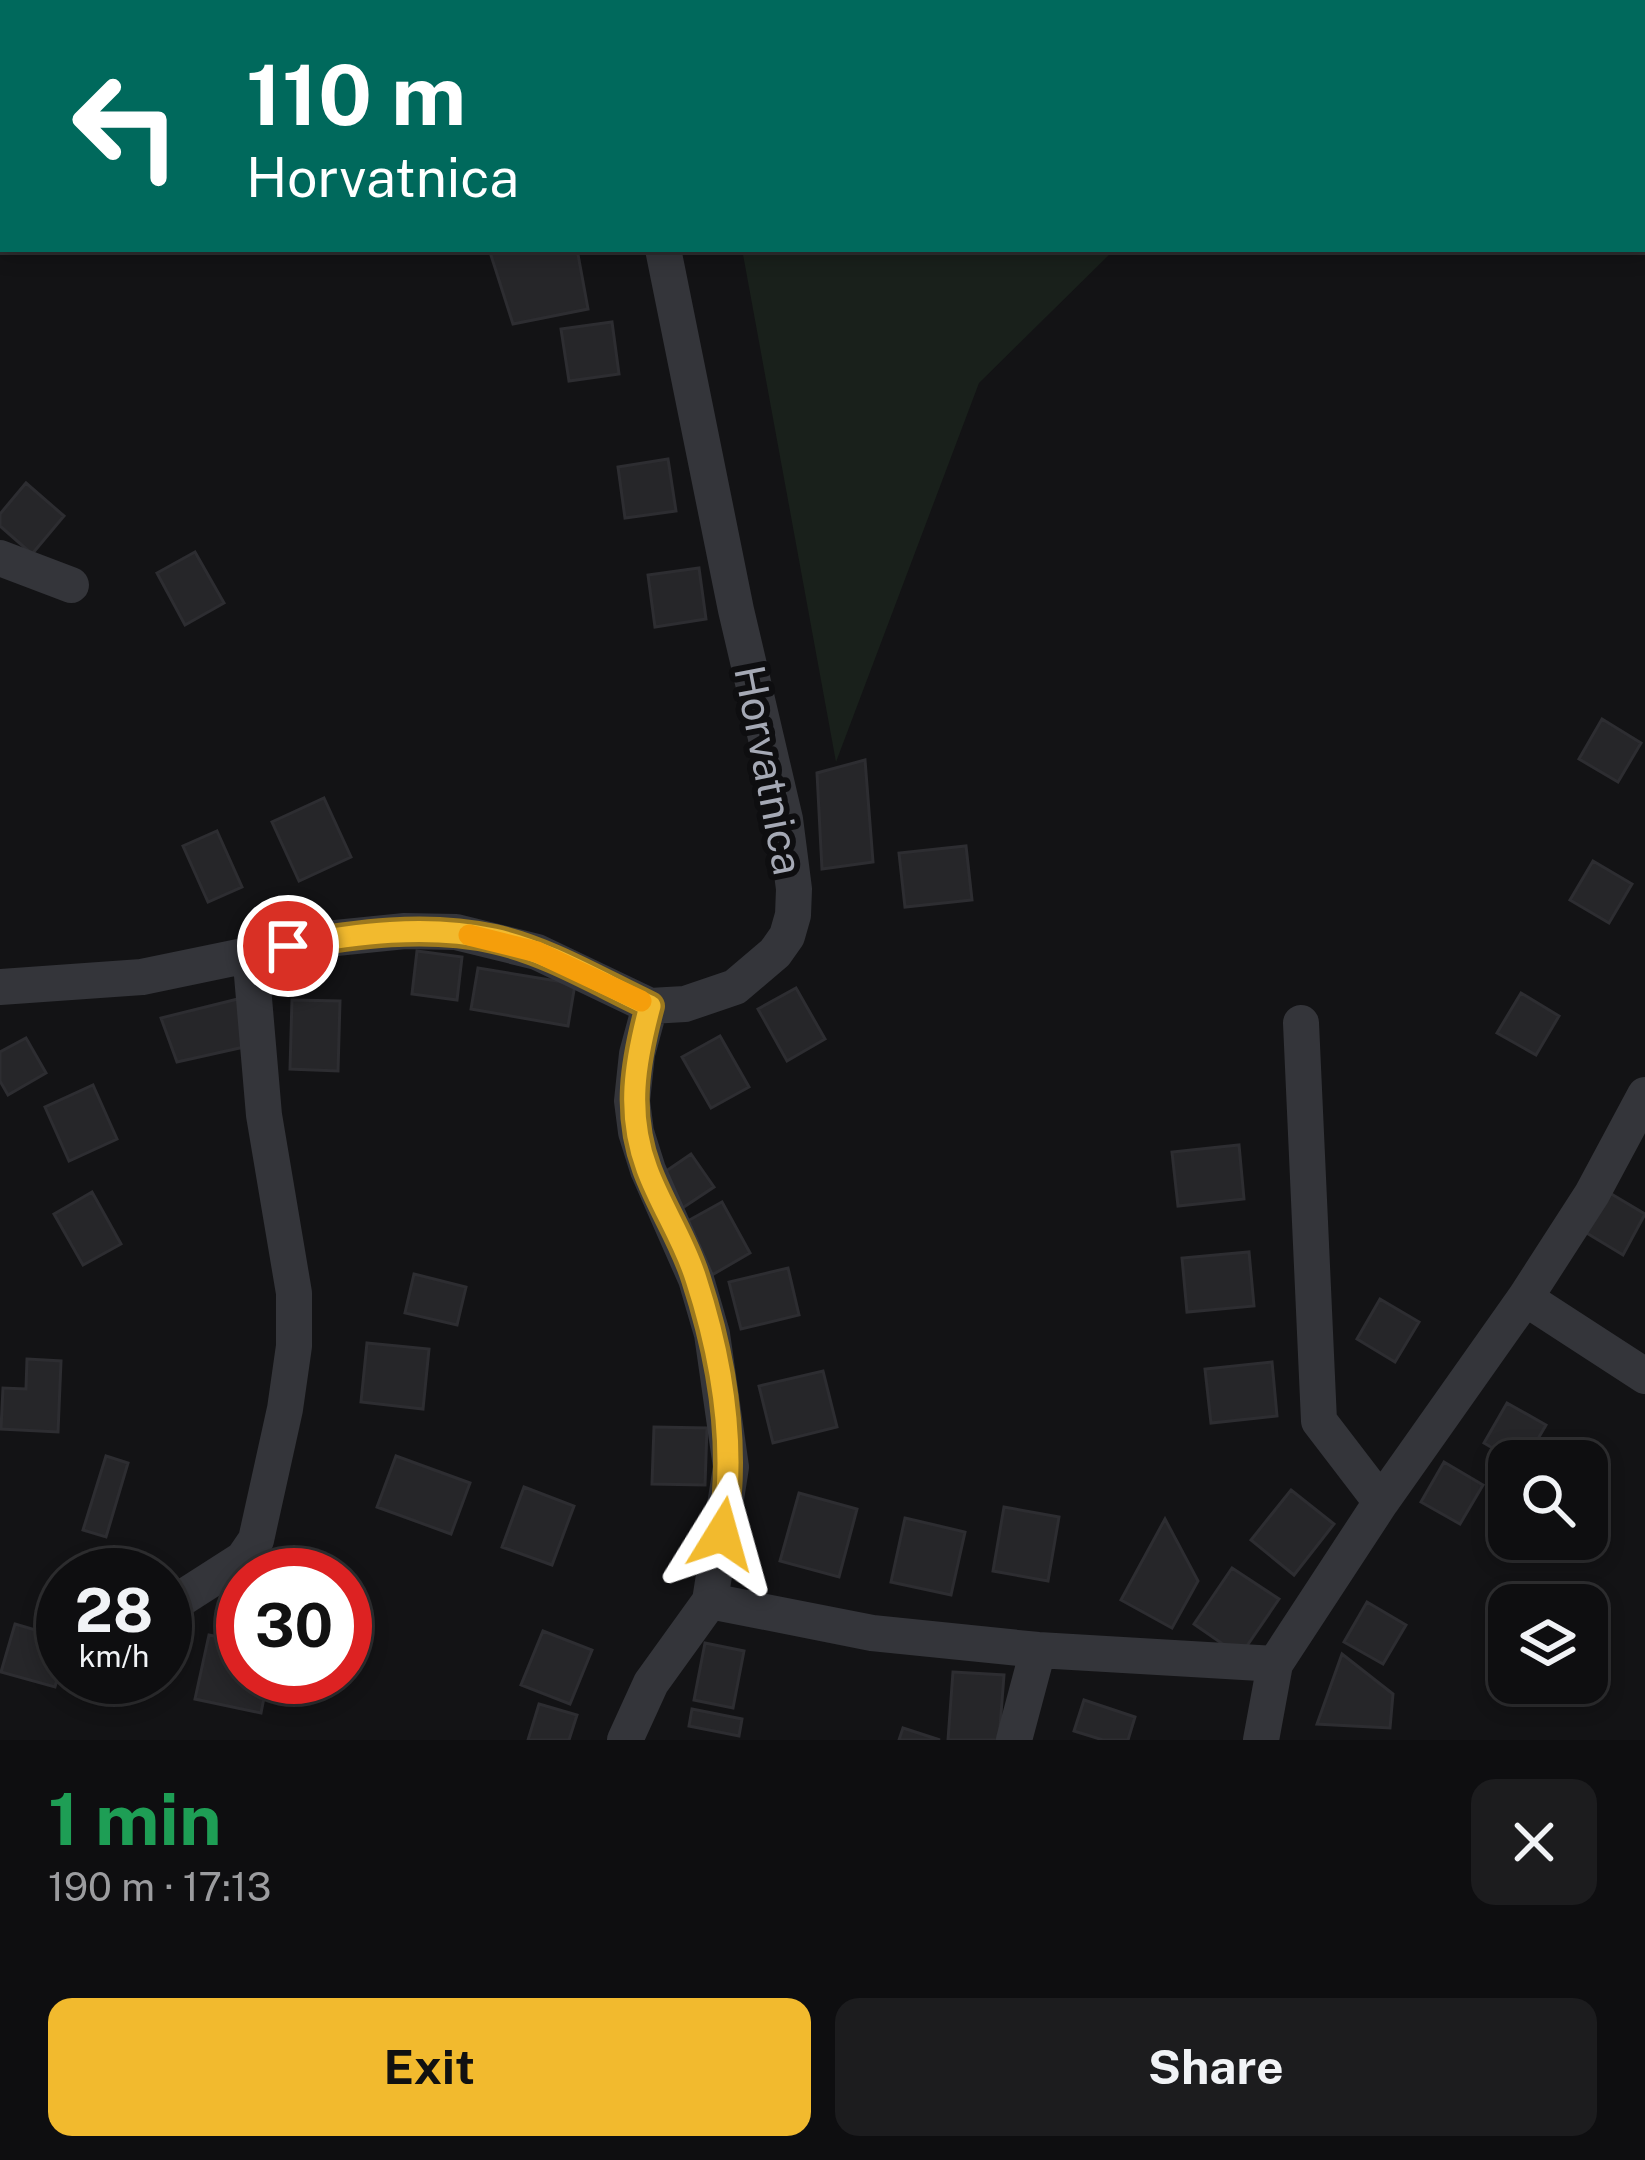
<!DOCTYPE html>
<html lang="en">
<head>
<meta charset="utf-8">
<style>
  :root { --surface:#0e0e10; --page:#1c1c1e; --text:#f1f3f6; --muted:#9b9c9f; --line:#2e2e30; --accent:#f2ba2e }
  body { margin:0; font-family:"Public Sans",sans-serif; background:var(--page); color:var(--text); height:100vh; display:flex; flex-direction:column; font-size:45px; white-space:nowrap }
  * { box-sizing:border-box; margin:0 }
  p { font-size:39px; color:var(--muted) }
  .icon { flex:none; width:66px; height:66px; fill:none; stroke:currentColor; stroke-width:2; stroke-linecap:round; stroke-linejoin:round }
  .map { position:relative; height:1740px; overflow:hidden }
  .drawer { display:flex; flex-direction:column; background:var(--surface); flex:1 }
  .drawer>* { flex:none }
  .top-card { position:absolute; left:0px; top:0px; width:1647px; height:252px; box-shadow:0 6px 18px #0003,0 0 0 3px var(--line); background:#00695c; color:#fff; overflow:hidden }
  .fabs { position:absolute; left:1488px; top:1440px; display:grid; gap:24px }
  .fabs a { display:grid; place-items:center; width:120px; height:120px; border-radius:24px; background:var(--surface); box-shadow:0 6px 18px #0003,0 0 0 3px var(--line); font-size:60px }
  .speed { position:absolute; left:36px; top:1548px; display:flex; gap:24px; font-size:60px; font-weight:700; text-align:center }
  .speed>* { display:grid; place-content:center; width:156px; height:156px; border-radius:50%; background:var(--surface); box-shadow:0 6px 18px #0003,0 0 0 3px var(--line); line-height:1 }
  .speed small { font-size:30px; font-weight:400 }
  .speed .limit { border:18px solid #d22; background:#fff; color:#111 }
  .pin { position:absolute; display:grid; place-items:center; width:102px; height:102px; color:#fff; margin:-51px; border:6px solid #fff; border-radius:50%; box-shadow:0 3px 12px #0007 }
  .me { position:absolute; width:132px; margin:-66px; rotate:8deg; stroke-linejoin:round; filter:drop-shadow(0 0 9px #0008) }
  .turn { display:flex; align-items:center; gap:42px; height:252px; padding:0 48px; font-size:54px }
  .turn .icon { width:156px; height:156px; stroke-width:2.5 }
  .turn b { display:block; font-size:84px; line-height:102px }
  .round { display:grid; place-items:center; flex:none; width:126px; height:126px; border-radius:24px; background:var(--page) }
  .overview { display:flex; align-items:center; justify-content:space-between; height:204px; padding:0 48px }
  h1 { font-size:72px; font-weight:700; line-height:90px; color:#1e9e55 }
  .button { display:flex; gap:24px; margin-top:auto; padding:24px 48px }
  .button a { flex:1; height:138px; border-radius:24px; background:var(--accent); color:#111; font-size:48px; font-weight:700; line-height:138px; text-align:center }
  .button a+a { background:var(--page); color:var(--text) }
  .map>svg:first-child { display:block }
  .green { fill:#19201b }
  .building { fill:#262629; stroke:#2d2d31; stroke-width:3 }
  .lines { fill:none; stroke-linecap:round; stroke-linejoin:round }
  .minor { stroke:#34353a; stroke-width:36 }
  .route-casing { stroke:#9d791e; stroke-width:30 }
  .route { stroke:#f2ba2e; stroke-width:21 }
  .slow { stroke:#f59e0b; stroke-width:21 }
  .labels { text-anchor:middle; stroke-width:12; stroke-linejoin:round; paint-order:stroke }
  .street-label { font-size:42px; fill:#a5a9b5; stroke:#0e0e10 }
</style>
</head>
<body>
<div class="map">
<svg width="1645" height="1740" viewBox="0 0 1645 1740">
  <rect width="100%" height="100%" fill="#131315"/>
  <!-- green -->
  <path class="green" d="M800,0H1645V230L1644,3H798Z
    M742,249H1115L979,383L836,762Z"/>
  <!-- building -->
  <path class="building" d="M489,249H577L588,309L513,324Z
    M612,322L619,374L569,381L561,329Z
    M668,459L676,511L625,518L618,467Z
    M26,483L64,516L32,554L0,526V514Z
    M195,552L224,603L185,625L157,573Z
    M699,568L706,619L655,627L648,575Z
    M1602,719L1641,743L1618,782L1579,759Z
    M865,760L873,862L822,869L817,773Z
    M324,798L351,857L299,881L272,822Z
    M217,831L242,887L208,902L183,846Z
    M966,846L972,900L905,907L899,853Z
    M1593,861L1632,884L1609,923L1570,900Z
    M417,951L462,957L457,1000L412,994Z
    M478,968L575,984L568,1026L471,1009Z
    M796,988L825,1039L787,1061L758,1009Z
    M1521,993L1559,1016L1536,1055L1497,1033Z
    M242,998L244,1047L177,1062L161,1018Z
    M292,1000L340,1001L338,1071L290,1069Z
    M720,1036L749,1087L711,1108L682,1057Z
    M26,1038L46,1073L8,1095L0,1081V1052Z
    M93,1085L117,1139L69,1161L45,1107Z
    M1239,1145L1244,1199L1178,1206L1172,1152Z
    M691,1154L714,1187L681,1209L659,1176Z
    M92,1192L121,1244L83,1265L54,1214Z
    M1608,1192L1645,1214L1623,1255L1585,1232Z
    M722,1202L750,1253L712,1275L684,1223Z
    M1249,1252L1254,1306L1187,1312L1182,1258Z
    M788,1268L799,1315L741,1329L729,1282Z
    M414,1274L466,1287L457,1325L405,1313Z
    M1380,1299L1419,1322L1395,1362L1357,1339Z
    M367,1343L429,1349L423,1409L361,1402Z
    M27,1359L61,1361L58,1432L1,1429L3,1388L26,1389Z
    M1272,1362L1277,1416L1211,1423L1205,1369Z
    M823,1371L837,1427L773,1443L759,1386Z
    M1507,1403L1546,1425L1525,1461H1515L1484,1443Z
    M654,1427L707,1428L705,1485L652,1484Z
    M106,1456L128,1463L106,1537L83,1530Z
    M396,1456L470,1483L451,1534L377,1507Z
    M1444,1462L1483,1485L1460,1524L1421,1502Z
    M524,1487L574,1506L552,1565L502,1547Z
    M1291,1490L1334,1524L1294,1575L1251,1540Z
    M799,1493L857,1509L839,1577L780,1561Z
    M1004,1507L1059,1517L1048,1581L993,1571Z
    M905,1518L965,1532L951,1595L891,1582Z
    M1165,1519L1198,1581L1172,1628L1121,1600Z
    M1232,1568L1279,1599L1240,1656L1194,1624Z
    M1367,1602L1406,1625L1383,1664L1344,1642Z
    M15,1624L63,1638V1657L55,1687L1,1672Z
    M543,1631L592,1650L570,1704L521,1685Z
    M209,1635L243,1642V1677H268L261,1713L195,1699Z
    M705,1643L744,1651L733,1708L694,1700Z
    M1342,1654L1393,1694L1390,1728L1317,1724Z
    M953,1672L1004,1675L999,1740H948Z
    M1084,1700L1135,1717L1128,1740H1103L1074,1731Z
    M539,1704L577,1715L569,1740H528Z
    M692,1709L742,1719L739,1736L689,1726Z
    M903,1728L940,1740H899Z"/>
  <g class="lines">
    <!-- minor -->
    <path class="minor" d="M574,0L575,3
      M0,558L71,585
      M0,987L142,977L326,939L405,931L456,932L537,952L650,1006L685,1004L735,987L775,953L787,936L793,915L794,889L785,819L736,610L663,249
      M1301,1023L1319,1421L1381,1502
      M1525,1298L1645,1376
      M710,1601L872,1633L1038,1650L1275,1664
      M165,1609L243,1559L256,1540L285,1409L294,1346V1293L264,1115L250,952
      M625,1740L651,1683L710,1601L731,1467L712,1334L696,1279L648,1170L636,1132L632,1101L637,1054L650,1006
      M1014,1740L1038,1650
      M1261,1740L1275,1664L1381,1502L1525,1298L1592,1194L1645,1095"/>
  </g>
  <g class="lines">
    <defs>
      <path id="route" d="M288,946C355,934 426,924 494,939C548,951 599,982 650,1006C635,1062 626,1113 647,1169C661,1207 684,1240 696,1279C723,1362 737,1448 722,1534"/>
    </defs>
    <!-- route casing -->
    <use href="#route" class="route-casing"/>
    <!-- route -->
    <use href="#route" class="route"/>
    <!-- slow -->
    <path class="slow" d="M469,935L537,952L641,1001"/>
  </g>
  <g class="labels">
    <!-- street labels -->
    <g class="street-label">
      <text transform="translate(769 770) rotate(79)" y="15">Horvatnica</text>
    </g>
  </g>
</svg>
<div class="fabs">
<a><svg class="icon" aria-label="search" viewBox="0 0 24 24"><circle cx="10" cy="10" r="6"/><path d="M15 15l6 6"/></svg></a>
<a><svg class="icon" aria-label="layers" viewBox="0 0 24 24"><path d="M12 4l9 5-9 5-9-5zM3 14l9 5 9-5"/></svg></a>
</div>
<div class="speed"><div>28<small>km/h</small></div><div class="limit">30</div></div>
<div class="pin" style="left:288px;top:946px;background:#d93025"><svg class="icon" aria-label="arrive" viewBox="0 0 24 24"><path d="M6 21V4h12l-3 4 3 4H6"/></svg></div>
<svg class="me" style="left:722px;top:1534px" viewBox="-20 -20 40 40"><path d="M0-17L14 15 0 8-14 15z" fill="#f2ba2e" stroke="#fff" stroke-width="4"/></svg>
<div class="top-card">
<div class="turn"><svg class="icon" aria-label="left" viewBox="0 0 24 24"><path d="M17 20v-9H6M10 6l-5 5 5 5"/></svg><div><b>110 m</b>Horvatnica</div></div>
</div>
</div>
<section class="drawer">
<div class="overview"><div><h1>1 min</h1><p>190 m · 17:13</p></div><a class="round"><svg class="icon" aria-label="close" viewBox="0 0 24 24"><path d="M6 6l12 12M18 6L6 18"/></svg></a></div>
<div class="button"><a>Exit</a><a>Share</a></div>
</section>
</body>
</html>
